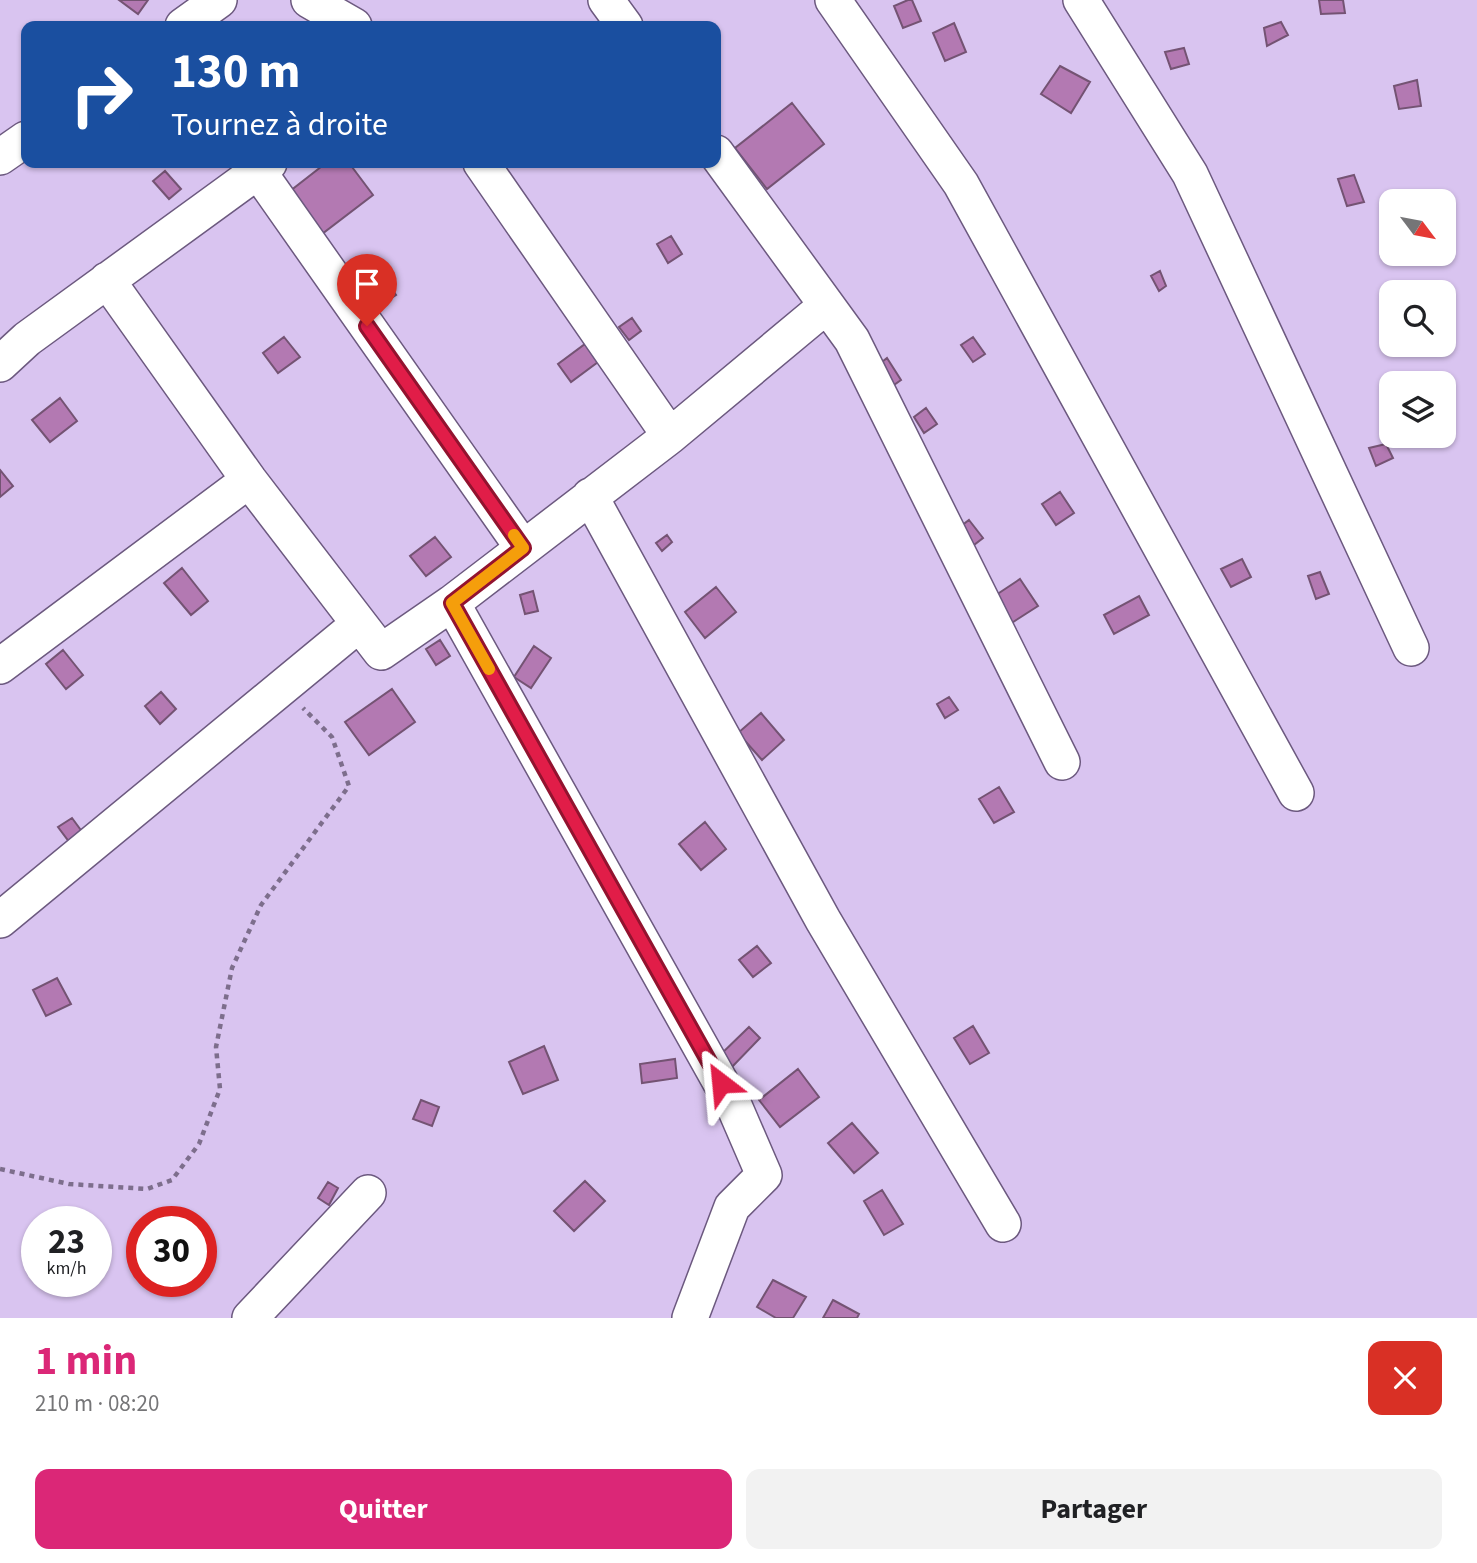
<!DOCTYPE html>
<html lang="fr">
<head>
<meta charset="utf-8">
<style>
  :root { --surface:#fff; --page:#f2f2f2; --text:#202124; --muted:#757577; --accent:#db2777 }
  body { margin:0; font-family:"Source Sans 3",sans-serif; background:var(--page); color:var(--text); height:100vh; display:flex; flex-direction:column; font-size:26px; white-space:nowrap }
  * { box-sizing:border-box; margin:0 }
  p { font-size:23px; color:var(--muted) }
  .icon { flex:none; width:38px; height:38px; fill:none; stroke:currentColor; stroke-width:2; stroke-linecap:round; stroke-linejoin:round }
  .map { position:relative; height:1318px; overflow:hidden }
  .sheet { display:flex; flex-direction:column; background:var(--surface); flex:1 }
  .sheet>* { flex:none }
  .top-card { position:absolute; left:21px; top:21px; width:700px; height:147px; border-radius:14px; box-shadow:0 2px 5px #0004; background:#1a4fa0; color:#fff; overflow:hidden }
  .needle { width:46px; rotate:122deg }
  .buttons { position:absolute; left:1379px; top:189px; display:grid; gap:14px }
  .buttons a { display:grid; place-items:center; width:77px; height:77px; border-radius:14px; background:var(--surface); box-shadow:0 2px 5px #0004; font-size:35px }
  .speed { position:absolute; left:21px; top:1206px; display:flex; gap:14px; font-size:35px; font-weight:700; text-align:center }
  .speed>* { display:grid; place-content:center; width:91px; height:91px; border-radius:50%; background:var(--surface); box-shadow:0 2px 5px #0004; line-height:1 }
  .speed small { font-size:18px; font-weight:400 }
  .speed .limit { border:10px solid #d22; background:#fff; color:#111 }
  .pin { position:absolute; display:grid; place-items:center; width:60px; height:60px; color:#fff; margin:-72px -30px; border-radius:50% 50% 50% 0; rotate:-45deg; box-shadow:0 0 7px #0007 }
  .pin .icon { rotate:45deg }
  .me { position:absolute; width:77px; margin:-38px; rotate:331deg; stroke-linejoin:round; filter:drop-shadow(0 0 5px #0008) }
  .turn { display:flex; align-items:center; gap:24px; height:147px; padding:0 35px; font-size:32px }
  .turn .icon { width:91px; height:91px; stroke-width:2.5 }
  .turn b { display:block; font-size:49px; line-height:60px }
  .round { display:grid; place-items:center; flex:none; width:74px; height:74px; border-radius:14px; background:var(--page) }
  .overview { display:flex; align-items:center; justify-content:space-between; height:119px; padding:0 35px }
  h1 { font-size:42px; font-weight:700; line-height:52px; color:var(--accent) }
  .cta { display:flex; gap:14px; margin-top:auto; padding:14px 35px }
  .cta a { flex:1; height:80px; border-radius:14px; background:var(--accent); color:#fff; font-size:28px; font-weight:700; line-height:80px; text-align:center }
  .cta a+a { background:var(--page); color:var(--text) }
  .map>svg:first-child { display:block }
  .building { fill:#b379b2; stroke:#745373; stroke-width:2 }
  .lines { fill:none; stroke-linecap:round; stroke-linejoin:round }
  .minor-casing { stroke:#6c597f; stroke-width:38 }
  .path { stroke:#7d6e8c; stroke-width:4.5; stroke-dasharray:5 5; stroke-linecap:butt }
  .minor { stroke:#fff; stroke-width:35 }
  .route-casing { stroke:#92132f; stroke-width:18 }
  .route { stroke:#e11d48; stroke-width:12 }
  .slow { stroke:#f59e0b; stroke-width:12 }
</style>
</head>
<body>
<div class="map">
<svg width="1477" height="1318" viewBox="0 0 1477 1318">
  <rect width="100%" height="100%" fill="#d9c4f0"/>
  <!-- building -->
  <path class="building" d="M119,0H148L138,14Z
    M908,0H912L921,21L903,28L894,6Z
    M1319,0H1343L1345,13L1321,14Z
    M1281,22L1288,35L1267,46L1264,28Z
    M954,23L966,52L945,61L933,33Z
    M1184,48L1189,64L1171,69L1165,52Z
    M1060,66L1090,82L1071,113L1041,94Z
    M1417,80L1421,106L1399,109L1394,86Z
    M792,103L824,144L767,189L735,148Z
    M326,163H349L373,195L318,237L285,195Z
    M165,171L181,189L169,199L153,181Z
    M1354,175L1364,202L1347,206L1338,179Z
    M671,236L682,254L668,263L657,244Z
    M1160,271L1166,286L1159,291L1151,276Z
    M386,280L396,295L373,310L364,295Z
    M632,318L641,331L629,340L619,327Z
    M284,337L300,357L278,373L263,353Z
    M973,337L985,354L973,362L961,345Z
    M585,344L598,362L571,382L558,364Z
    M887,358L901,380L891,387L877,366Z
    M60,398L77,421L50,442L32,420Z
    M926,408L937,424L924,433L914,417Z
    M1386,444L1393,458L1376,466L1369,448Z
    M0,470L13,486L0,497Z
    M1060,492L1074,513L1056,525L1042,504Z
    M969,520L983,538L970,548L956,530Z
    M667,535L672,542L662,551L656,543Z
    M435,537L451,557L426,576L410,556Z
    M1242,559L1251,577L1231,587L1221,569Z
    M182,568L208,601L191,615L164,583Z
    M1320,572L1329,594L1316,599L1308,576Z
    M1020,579L1038,606L1010,624L993,597Z
    M716,587L736,612L705,638L685,612Z
    M533,591L538,611L525,614L520,595Z
    M1139,596L1149,615L1114,634L1104,615Z
    M440,640L450,656L436,665L426,649Z
    M534,646L551,658L531,688L514,677Z
    M63,650L83,675L66,689L46,664Z
    M392,689L415,722L369,755L345,722Z
    M161,692L176,709L160,724L145,706Z
    M949,697L958,710L945,718L937,704Z
    M761,713L784,740L762,760L738,733Z
    M999,787L1014,812L994,823L979,799Z
    M72,818L83,833L70,843L58,827Z
    M705,822L726,849L701,870L679,844Z
    M757,946L771,963L753,977L739,960Z
    M57,978L71,1004L46,1016L33,990Z
    M973,1026L989,1053L970,1064L954,1038Z
    M749,1027L760,1038L730,1069L718,1057Z
    M544,1046L558,1080L523,1094L509,1062Z
    M675,1059L677,1078L642,1083L640,1064Z
    M798,1069L819,1097L780,1127L759,1100Z
    M421,1100L439,1107L432,1126L413,1119Z
    M852,1123L878,1153L854,1173L828,1143Z
    M585,1181L605,1201L574,1231L554,1211Z
    M328,1182L338,1188L329,1205L318,1198Z
    M882,1190L903,1224L884,1235L864,1201Z
    M773,1280L806,1297L793,1318H776L757,1307Z
    M833,1300L859,1314L857,1318H823Z"/>
  <g class="lines">
    <defs>
      <path id="minor" d="M309,0L354,26
        M606,0L625,26
        M833,0L961,184L1296,793
        M1081,0L1190,174L1411,648
        M183,26L219,0
        M716,153L852,340L1062,762
        M0,157L26,139
        M258,171L523,548
        M107,280L249,480L381,652L452,603L670,436L481,163
        M0,364L27,339L269,163
        M670,436L826,306
        M590,496L823,920L1003,1224
        M452,603L735,1108L764,1175L732,1207L690,1318
        M0,666L249,480
        M0,920L359,624
        M250,1318L368,1193"/>
    </defs>
    <!-- minor casing -->
    <use href="#minor" class="minor-casing"/>
    <!-- path -->
    <path class="path" d="M0,1169L69,1184L147,1189L172,1180L199,1144L220,1089L216,1047L232,968L261,905L349,786L332,737L303,708"/>
    <!-- minor -->
    <use href="#minor" class="minor"/>
  </g>
  <g class="lines">
    <defs>
      <path id="route" d="M367,326L523,548L452,603L721,1083"/>
    </defs>
    <!-- route casing -->
    <use href="#route" class="route-casing"/>
    <!-- route -->
    <use href="#route" class="route"/>
    <!-- slow -->
    <path class="slow" d="M489,669L452,603L523,548L514,535"/>
  </g>
</svg>
<div class="buttons">
<a><svg class="needle" viewBox="-14 -14 28 28"><path d="M0-13l5 13h-10z" fill="#e53935"/><path d="M0 13l5-13h-10z" fill="#757577"/></svg></a>
<a><svg class="icon" aria-label="search" viewBox="0 0 24 24"><circle cx="10" cy="10" r="6"/><path d="M15 15l6 6"/></svg></a>
<a><svg class="icon" aria-label="layers" viewBox="0 0 24 24"><path d="M12 4l9 5-9 5-9-5zM3 14l9 5 9-5"/></svg></a>
</div>
<div class="speed"><div>23<small>km/h</small></div><div class="limit">30</div></div>
<div class="pin" style="left:367px;top:326px;background:#d93025"><svg class="icon" aria-label="arrive" viewBox="0 0 24 24"><path d="M6 21V4h12l-3 4 3 4H6"/></svg></div>
<svg class="me" style="left:721px;top:1083px" viewBox="-20 -20 40 40"><path d="M0-17L14 15 0 8-14 15z" fill="#e11d48" stroke="#fff" stroke-width="4"/></svg>
<div class="top-card">
<div class="turn"><svg class="icon" aria-label="right" viewBox="0 0 24 24"><path d="M7 20v-9h11M14 6l5 5-5 5"/></svg><div><b>130 m</b>Tournez à droite</div></div>
</div>
</div>
<section class="sheet">
<div class="overview"><div><h1>1 min</h1><p>210 m · 08:20</p></div><a class="round" style="background:#d93025;color:#fff"><svg class="icon" aria-label="close" viewBox="0 0 24 24"><path d="M6 6l12 12M18 6L6 18"/></svg></a></div>
<div class="cta"><a>Quitter</a><a>Partager</a></div>
</section>
</body>
</html>
